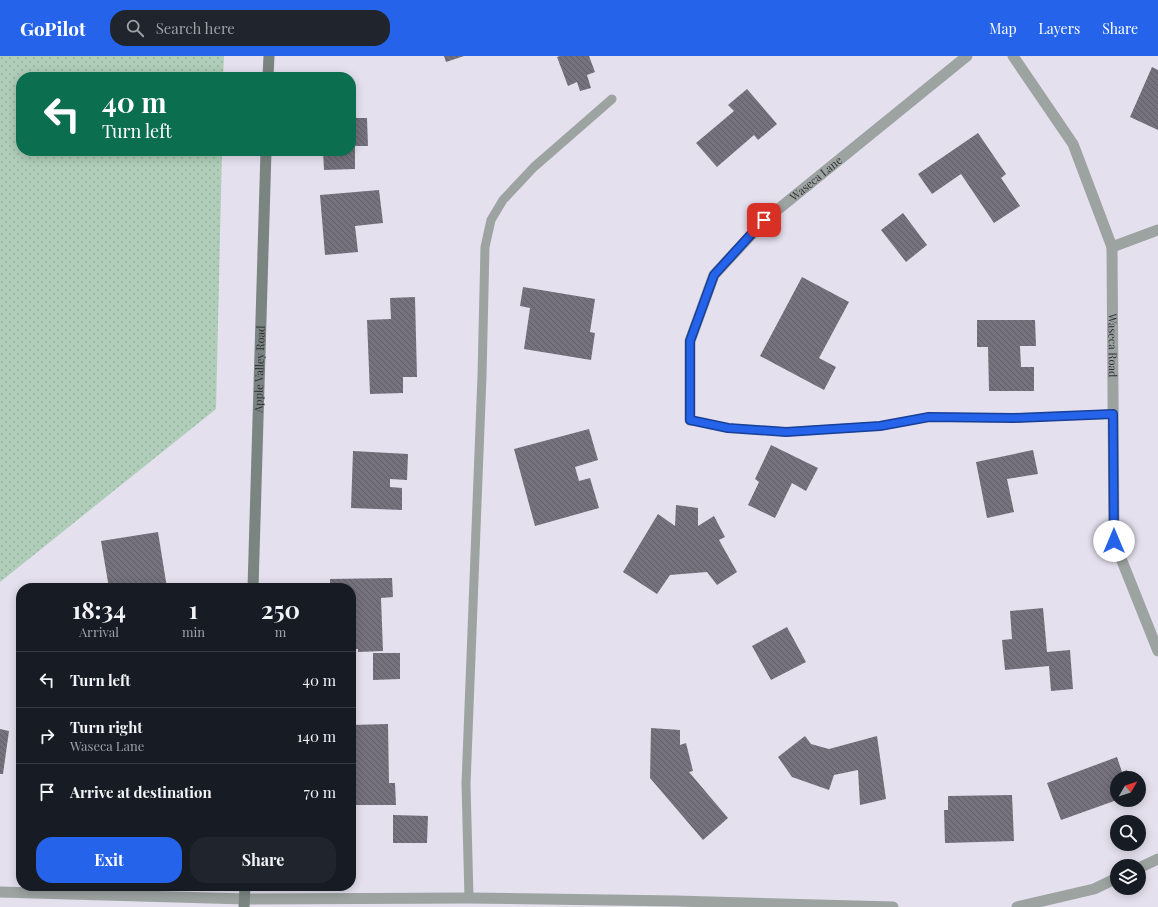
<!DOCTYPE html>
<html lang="en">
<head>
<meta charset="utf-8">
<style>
  :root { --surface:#171b24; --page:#20242c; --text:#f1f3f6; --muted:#9ea1a6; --line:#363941; --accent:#2563eb }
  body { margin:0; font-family:"Playfair Display",serif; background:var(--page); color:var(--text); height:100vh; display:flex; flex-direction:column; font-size:15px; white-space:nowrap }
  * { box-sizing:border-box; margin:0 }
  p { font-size:13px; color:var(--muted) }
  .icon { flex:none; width:22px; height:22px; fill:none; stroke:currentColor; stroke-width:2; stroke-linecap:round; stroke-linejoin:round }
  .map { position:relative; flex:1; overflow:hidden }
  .panel { position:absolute; left:16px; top:527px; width:340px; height:308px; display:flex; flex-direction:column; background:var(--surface); border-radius:16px; box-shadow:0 2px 10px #0003 }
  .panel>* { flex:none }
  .guide { position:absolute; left:16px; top:16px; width:340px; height:84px; border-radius:16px; box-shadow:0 2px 10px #0003; background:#0b6e4f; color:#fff; overflow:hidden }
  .needle { width:26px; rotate:51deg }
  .tools { position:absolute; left:1110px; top:715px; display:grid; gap:8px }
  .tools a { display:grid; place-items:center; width:36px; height:36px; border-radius:50%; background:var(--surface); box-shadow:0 2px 10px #0003; font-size:20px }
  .pin { position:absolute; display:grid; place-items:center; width:34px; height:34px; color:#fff; margin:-17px; border-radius:8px; box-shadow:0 2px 6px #0006 }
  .me { position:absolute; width:44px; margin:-22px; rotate:0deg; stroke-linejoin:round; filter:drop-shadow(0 0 3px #0008) }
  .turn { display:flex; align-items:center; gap:14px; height:84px; padding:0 20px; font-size:18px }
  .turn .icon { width:52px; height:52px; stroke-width:2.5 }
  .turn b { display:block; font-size:28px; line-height:34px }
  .eta { display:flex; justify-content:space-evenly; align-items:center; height:68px; text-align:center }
  .eta b { font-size:24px; font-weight:700; line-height:28px }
  .action { display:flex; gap:8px; margin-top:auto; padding:8px 20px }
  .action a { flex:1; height:46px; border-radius:16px; background:var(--accent); color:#fff; font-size:16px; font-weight:700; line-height:46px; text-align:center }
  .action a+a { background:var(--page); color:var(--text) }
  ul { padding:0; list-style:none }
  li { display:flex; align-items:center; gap:12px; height:56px; padding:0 20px; border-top:1px solid var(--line) }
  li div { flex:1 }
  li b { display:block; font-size:15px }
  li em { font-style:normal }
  header { display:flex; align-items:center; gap:24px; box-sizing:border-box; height:56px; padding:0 20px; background:var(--accent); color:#fff }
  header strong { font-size:19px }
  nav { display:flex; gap:22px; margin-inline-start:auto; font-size:14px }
  .search { width:280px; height:36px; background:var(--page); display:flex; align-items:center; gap:10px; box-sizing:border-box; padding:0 14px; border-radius:16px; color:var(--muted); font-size:15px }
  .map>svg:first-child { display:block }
  .grass { fill:url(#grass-dots) }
  .building { fill:url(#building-back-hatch) }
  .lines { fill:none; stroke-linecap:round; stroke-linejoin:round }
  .service { stroke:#9ca3a0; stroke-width:9 }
  .minor { stroke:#9ca3a0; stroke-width:11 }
  .secondary { stroke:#7a8480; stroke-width:11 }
  .route-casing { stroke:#184099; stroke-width:10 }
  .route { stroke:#2563eb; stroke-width:7 }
  .labels { text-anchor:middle; stroke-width:4; stroke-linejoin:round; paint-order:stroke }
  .street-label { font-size:11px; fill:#302e34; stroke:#e4e0ee }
</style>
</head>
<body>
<header>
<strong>GoPilot</strong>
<div class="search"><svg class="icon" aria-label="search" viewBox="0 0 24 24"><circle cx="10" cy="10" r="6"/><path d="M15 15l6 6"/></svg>Search here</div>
<nav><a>Map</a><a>Layers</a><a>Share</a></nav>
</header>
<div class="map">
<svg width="1158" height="851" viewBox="0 0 1158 851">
  <defs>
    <pattern id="grass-dots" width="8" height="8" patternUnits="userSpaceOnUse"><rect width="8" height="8" fill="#afcdb8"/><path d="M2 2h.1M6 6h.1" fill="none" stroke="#97b09f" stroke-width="1.8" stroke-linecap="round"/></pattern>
    <pattern id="building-back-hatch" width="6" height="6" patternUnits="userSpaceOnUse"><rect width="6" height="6" fill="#75727e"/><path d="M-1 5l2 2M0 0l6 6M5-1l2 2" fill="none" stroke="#605e68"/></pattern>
  </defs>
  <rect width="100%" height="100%" fill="#e4e0ee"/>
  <!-- grass -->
  <path class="grass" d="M0,0H224L223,21H21V95H222L216,353L0,526Z"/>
  <!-- building -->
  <path class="building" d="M444,0H464L446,6Z
    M560,0H589L595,16L587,19L591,32L580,35L577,26L568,30L557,1Z
    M1152,11L1158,14V74L1130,61Z
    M747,33L777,68L758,84L754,79L717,111L696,87L734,55L728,49Z
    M351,62H367L368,90H355V113L324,114L323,95H351Z
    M978,77L1006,118L1001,122L1020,150L994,167L961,118L932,138L918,118Z
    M379,134L383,167L355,170L358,196L325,199L320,139Z
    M903,157L927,189L906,206L881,174Z
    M802,221L849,246L819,302L836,311L824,334L760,300Z
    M523,231L595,243L590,276L595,277L591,304L524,293L530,252L520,250Z
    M415,241L417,321H403V337L370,338L367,264L391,263L390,242Z
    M977,264H1035L1036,290H1020L1021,311H1034V335H989L988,291H977Z
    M589,373L598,404L575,411L579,425L590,422L599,452L535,470L514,393Z
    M771,389L818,412L806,435L792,427L775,462L748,449L759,426L755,423Z
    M1033,394L1038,418L1007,423L1014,456L987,462L976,406Z
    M353,395L408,398L407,424L390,423V431L402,432V454L351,452Z
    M676,449L698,452V470L714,460L725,481L719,484L737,516L717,529L707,516L670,519L657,538L623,516L658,458L675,470Z
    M158,476L167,532H109L101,485Z
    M392,522L393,541L381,542L383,595L358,596V593H351V532H330V523Z
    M1043,552L1047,596L1070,594L1073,633L1051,635L1049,610L1005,614L1002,584L1012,583L1010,555Z
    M787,571L806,606L771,624L752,590Z
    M373,597H400V623L373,624Z
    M388,668L389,727H395L396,749H351V669Z
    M651,672L680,674V689L686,687L693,715L689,716L728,762L703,784L650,722Z
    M0,673L9,675L3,718H0Z
    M805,680L811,688L829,693L877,680L886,743L860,749L858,714L834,719L829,734L792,721L778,701Z
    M1117,701L1122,716L1127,714L1130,722H1117V744L1061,764L1047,727Z
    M1012,739L1014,785L945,787L944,754H948V740Z
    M393,759L428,760L427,787H393Z"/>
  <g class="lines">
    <!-- service -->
    <path class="service" d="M690,364L728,372L786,376L880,370L929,361L1014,362L1113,358
      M469,842L466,728L482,320L485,191L491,164L503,144L534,111L612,43"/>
    <!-- minor -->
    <g class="minor">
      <path id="s1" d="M1013,0L1073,88L1112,191L1114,485L1158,595"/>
      <path d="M1112,191L1158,174"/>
      <path id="s2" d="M690,364V285L714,219L765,164L967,0"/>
      <path d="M1139,812L1158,803"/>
      <path d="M0,836L245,843L469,842L676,845L893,851"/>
      <path d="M1017,851L1094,833L1117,822"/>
    </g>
    <!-- secondary -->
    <g class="secondary">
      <path d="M268,21L269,0"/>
      <path id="s3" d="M253,532L266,95"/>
      <path d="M244,851L245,830"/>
    </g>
  </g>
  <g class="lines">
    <defs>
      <path id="route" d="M764,164L714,219L690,285V364L728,372L786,376L880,370L929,361L1014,362L1113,358L1114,485"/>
    </defs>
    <!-- route casing -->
    <use href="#route" class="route-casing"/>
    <!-- route -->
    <use href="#route" class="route"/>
  </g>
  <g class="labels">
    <!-- street labels -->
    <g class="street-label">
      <text dy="4" stroke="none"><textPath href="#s2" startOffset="290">Waseca Lane</textPath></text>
      <text dy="4" stroke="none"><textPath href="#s1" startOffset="315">Waseca Road</textPath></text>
      <text dy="4" stroke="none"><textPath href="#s3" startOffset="219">Apple Valley Road</textPath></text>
    </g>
  </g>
</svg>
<div class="tools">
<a><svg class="needle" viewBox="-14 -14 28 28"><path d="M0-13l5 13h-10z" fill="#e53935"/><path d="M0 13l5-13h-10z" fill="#9ea1a6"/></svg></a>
<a><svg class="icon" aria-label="search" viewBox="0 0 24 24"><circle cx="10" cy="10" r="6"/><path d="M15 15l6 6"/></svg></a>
<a><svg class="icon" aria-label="layers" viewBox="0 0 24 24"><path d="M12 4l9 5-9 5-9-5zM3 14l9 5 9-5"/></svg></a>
</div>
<div class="pin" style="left:764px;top:164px;background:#d93025"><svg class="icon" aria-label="arrive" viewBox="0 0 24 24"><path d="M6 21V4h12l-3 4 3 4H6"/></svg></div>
<svg class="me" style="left:1114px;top:485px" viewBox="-20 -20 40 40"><circle r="19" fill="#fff"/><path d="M0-13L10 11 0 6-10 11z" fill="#2563eb"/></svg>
<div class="guide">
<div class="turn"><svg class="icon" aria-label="left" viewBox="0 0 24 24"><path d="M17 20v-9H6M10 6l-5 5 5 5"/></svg><div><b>40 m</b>Turn left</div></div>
</div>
<section class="panel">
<div class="eta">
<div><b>18:34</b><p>Arrival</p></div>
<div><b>1</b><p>min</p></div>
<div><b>250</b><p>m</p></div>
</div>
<ul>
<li><svg class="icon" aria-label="left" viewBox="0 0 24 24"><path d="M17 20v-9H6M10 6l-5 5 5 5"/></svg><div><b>Turn left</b></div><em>40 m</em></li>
<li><svg class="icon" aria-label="right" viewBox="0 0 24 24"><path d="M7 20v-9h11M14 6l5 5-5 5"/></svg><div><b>Turn right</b><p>Waseca Lane</p></div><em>140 m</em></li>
<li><svg class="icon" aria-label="arrive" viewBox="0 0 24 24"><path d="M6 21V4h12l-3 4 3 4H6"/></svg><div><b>Arrive at destination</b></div><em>70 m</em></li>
</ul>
<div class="action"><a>Exit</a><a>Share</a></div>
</section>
</div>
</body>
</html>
